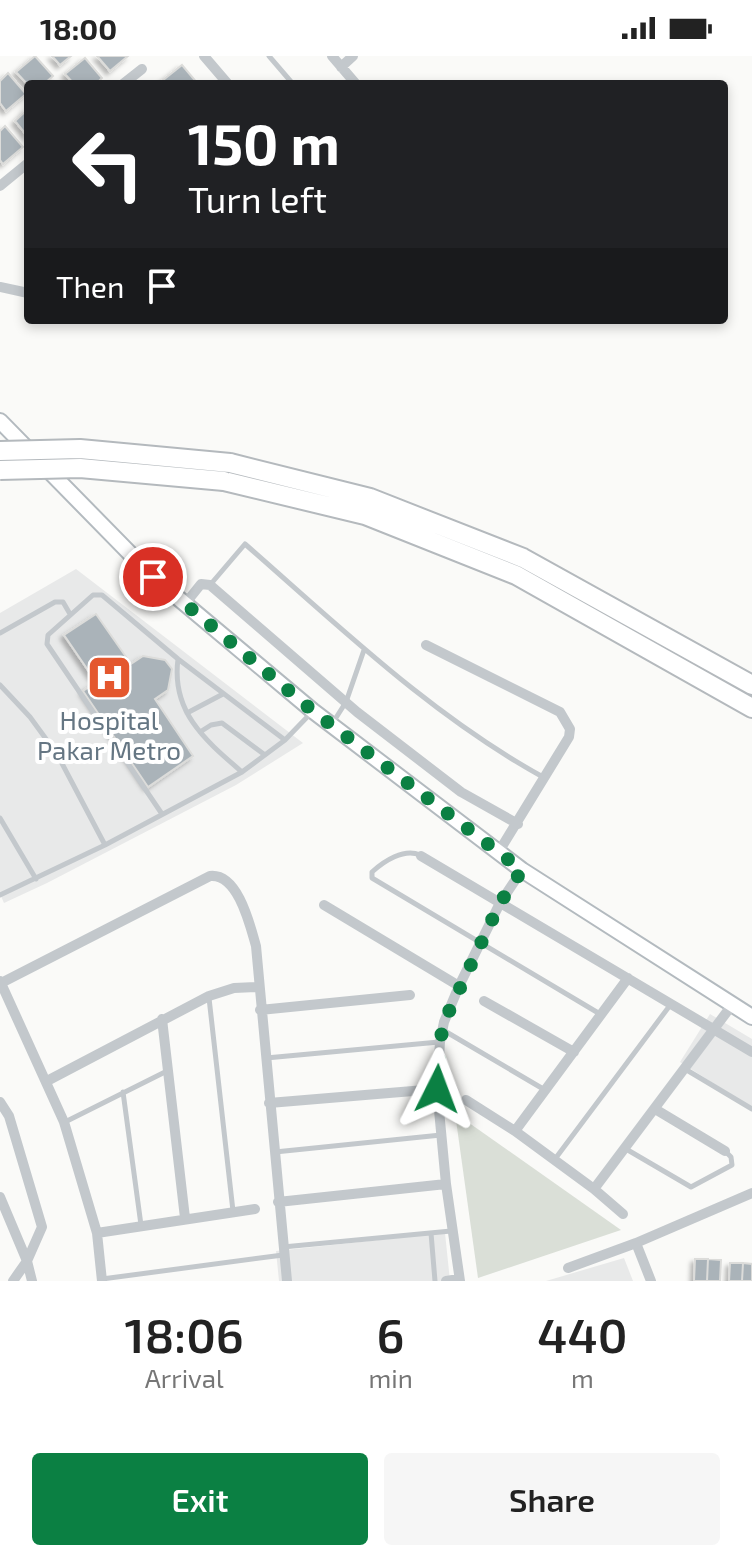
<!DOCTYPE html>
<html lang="en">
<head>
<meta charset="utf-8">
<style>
  :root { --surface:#fff; --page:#f6f6f6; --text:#222; --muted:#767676; --accent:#0b8043 }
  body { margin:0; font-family:"Exo 2",sans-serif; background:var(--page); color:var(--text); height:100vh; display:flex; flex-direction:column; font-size:30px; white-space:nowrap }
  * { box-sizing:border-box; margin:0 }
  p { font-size:26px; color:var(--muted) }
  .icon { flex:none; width:44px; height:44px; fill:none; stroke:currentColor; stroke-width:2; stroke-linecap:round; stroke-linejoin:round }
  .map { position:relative; height:1225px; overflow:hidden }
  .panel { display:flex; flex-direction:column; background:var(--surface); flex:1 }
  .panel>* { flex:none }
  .top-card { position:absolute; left:24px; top:24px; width:704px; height:244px; border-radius:8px; box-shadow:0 4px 12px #0003; background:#202124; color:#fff; overflow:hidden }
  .pin { position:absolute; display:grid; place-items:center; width:68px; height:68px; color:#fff; margin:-34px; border:4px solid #fff; border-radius:50%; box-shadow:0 2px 8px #0007 }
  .me { position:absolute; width:88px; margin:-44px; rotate:3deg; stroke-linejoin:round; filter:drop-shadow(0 0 6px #0008) }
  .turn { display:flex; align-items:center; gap:28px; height:168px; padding:0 32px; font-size:36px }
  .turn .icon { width:104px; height:104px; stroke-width:2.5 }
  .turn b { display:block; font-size:56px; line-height:68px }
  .then { display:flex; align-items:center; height:76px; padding:0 32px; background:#0003; gap:16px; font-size:30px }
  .eta { display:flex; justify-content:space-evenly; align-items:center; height:136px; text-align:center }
  .eta b { font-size:48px; font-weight:600; line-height:56px }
  .button { display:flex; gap:16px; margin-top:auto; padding:16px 32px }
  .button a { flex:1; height:92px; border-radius:8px; background:var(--accent); color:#fff; font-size:32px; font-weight:600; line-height:92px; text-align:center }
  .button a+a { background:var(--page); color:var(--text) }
  .status { display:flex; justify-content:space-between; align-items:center; height:56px; padding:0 40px; background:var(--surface); direction:ltr }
  .status svg { height:22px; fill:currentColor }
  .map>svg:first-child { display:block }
  .built { fill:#e8e9e9 }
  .green { fill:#dadfd7 }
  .building { fill:#aab3b9; stroke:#dcdcda; stroke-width:2; filter:url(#shadow) }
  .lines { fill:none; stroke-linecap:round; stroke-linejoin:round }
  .secondary-casing { stroke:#b3babf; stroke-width:18 }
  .highway-casing { stroke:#b4b9bd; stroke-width:22 }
  .lane { stroke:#c3c8cc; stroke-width:5 }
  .street { stroke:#c3c8cc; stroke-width:10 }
  .secondary { stroke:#fff; stroke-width:14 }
  .highway { stroke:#fff; stroke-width:18 }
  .highway-bridge-casing { stroke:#b4b9bd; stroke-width:22; stroke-linecap:butt }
  .highway-bridge { stroke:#fff; stroke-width:18 }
  .route { stroke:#0b8043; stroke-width:14; stroke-dasharray:0 25.2 }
  .labels { text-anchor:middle; stroke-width:8; stroke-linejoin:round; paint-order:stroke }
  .poi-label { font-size:26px; fill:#657683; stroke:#fff }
</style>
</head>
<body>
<div class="status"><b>18:00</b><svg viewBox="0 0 49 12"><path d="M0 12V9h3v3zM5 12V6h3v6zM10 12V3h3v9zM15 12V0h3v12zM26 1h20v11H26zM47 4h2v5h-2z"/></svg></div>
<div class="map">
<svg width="752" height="1225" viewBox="0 0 752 1225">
  <defs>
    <filter id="shadow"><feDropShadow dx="-3.5" dy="3.5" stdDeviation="2" flood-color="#0004"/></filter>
  </defs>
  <rect width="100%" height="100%" fill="#fafaf8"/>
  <!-- built -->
  <path class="built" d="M76,513L303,687L236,729L47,827L4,847L0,838V557Z
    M710,958L752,983V1052L680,1006Z
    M445,1177L450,1225H279L276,1195Z
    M624,1202L633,1225H546Z"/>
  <!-- green -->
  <path class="green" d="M455,1057L621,1174L478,1222Z"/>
  <!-- building -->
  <path class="building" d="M35,0L53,20L44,28L28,29L16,16Z
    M52,0H71L60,9Z
    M97,0H128L110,15Z
    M85,2L102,22L96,28H74L65,18Z
    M182,9L198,28H164L162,25Z
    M8,17L26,38L6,55L0,47V25Z
    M28,53V81L15,65Z
    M5,70L23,91L3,108L0,104V75Z
    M96,558L131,608L143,600L165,604L172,613L168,634L155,643L193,700L148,731L83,635L96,626L64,579Z
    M695,1203H708L707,1225H694Z
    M708,1203L721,1204L720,1225H707Z
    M730,1207H743L742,1225H729Z
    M743,1207L752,1208V1225H742Z"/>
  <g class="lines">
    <defs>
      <path id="secondary" d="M0,365L153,521L313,655L522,814L752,961"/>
      <path id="highway" d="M230,407L370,442L523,502L752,629
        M224,425L365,459L516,519L752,652"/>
    </defs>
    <!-- secondary casing -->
    <use href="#secondary" class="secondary-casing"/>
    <!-- highway casing -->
    <use href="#highway" class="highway-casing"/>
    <!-- lane -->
    <path class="lane" d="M269,0L293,28
      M210,529L245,488C340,571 432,660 543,721
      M0,577L55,546H63L70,558
      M178,603C171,656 205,684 242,716
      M0,629L30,661L57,698L105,789L242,716L285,684L312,656
      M187,657L223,638
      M332,668L346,646L364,594
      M200,676L211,669L222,667L265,699
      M162,758L47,588L48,579L93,539H102L178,603L285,684
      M0,762L36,823
      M420,799C404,792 384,805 372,816V822L600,958
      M0,839L105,789
      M209,942L233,1155
      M443,974L545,1034
      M266,1002L439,986
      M685,1013L752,1053
      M123,1036L141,1169
      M65,1066L167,1015
      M626,1093L691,1131L732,1109L731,1101L726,1096
      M275,1096L441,1079
      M555,1103L671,948
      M431,1177L435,1225
      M283,1191L451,1175
      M102,1223L283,1199"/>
    <!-- street -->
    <path class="street" d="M204,0L228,28
      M332,0L356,28
      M341,11L353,0
      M123,28L142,13
      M0,130L28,107
      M0,231L28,237
      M185,548L201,528L210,529L357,656L461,736L518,768
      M426,589L560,656L570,673L569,681L498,797
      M421,800L752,996
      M324,849L459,930
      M0,925L64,1066L97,1177L102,1225
      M1,927L210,820C238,817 250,869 256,890L287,1225
      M484,945L574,996
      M260,954L410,939
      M162,963L185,1162
      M47,1025L209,940L234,932L258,931
      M466,1044L515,1075L594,1133
      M0,1046L9,1060L42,1171L27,1205L13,1225
      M269,1047L437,1033
      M655,1053L725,1095
      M515,1075L628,922
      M0,1141L27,1205L32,1225
      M278,1146L446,1128
      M623,1158L594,1133L732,949
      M97,1177L255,1153
      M636,1187L651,1225
      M568,1212L636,1187L752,1137
      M446,1225L459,1223
      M460,1225L446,1128L437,1033L440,986L444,966L459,930L500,847L522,814"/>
    <!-- secondary -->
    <use href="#secondary" class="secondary"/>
    <!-- highway -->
    <use href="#highway" class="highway"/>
    <defs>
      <path id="highway-bridge" d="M0,395L80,393L230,407
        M0,414L80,412L224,425"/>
    </defs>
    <!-- highway-bridge casing -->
    <use href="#highway-bridge" class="highway-bridge-casing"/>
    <!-- highway-bridge -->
    <use href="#highway-bridge" class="highway-bridge"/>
  </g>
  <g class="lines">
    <!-- route -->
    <path class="route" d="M153,521L313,655L522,814L500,847L444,966L440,986L437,1033"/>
  </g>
  <!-- icons -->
  <defs>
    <symbol id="hospital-square" viewBox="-11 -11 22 22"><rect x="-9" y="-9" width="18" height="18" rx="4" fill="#e4572e" stroke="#fff"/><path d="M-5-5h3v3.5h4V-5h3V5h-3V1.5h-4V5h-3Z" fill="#fff"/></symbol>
  </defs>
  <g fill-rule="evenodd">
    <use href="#hospital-square" x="84" y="596" width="51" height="51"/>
  </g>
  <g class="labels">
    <!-- poi labels -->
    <g class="poi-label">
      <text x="109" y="674">Hospital<tspan x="109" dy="30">Pakar Metro</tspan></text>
    </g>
  </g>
</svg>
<div class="pin" style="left:153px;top:521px;background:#d93025"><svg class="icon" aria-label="arrive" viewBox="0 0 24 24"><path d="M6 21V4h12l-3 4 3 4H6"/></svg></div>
<svg class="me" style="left:437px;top:1033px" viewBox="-20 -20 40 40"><path d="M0-17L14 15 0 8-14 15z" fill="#0b8043" stroke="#fff" stroke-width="4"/></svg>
<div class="top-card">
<div class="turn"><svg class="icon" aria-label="left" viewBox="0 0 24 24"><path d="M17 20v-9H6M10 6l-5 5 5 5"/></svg><div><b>150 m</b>Turn left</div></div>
<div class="then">Then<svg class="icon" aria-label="arrive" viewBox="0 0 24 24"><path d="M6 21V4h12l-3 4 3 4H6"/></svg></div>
</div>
</div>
<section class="panel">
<div class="eta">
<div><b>18:06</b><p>Arrival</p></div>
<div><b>6</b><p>min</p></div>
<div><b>440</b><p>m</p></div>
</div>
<div class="button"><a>Exit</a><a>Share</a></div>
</section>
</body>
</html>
